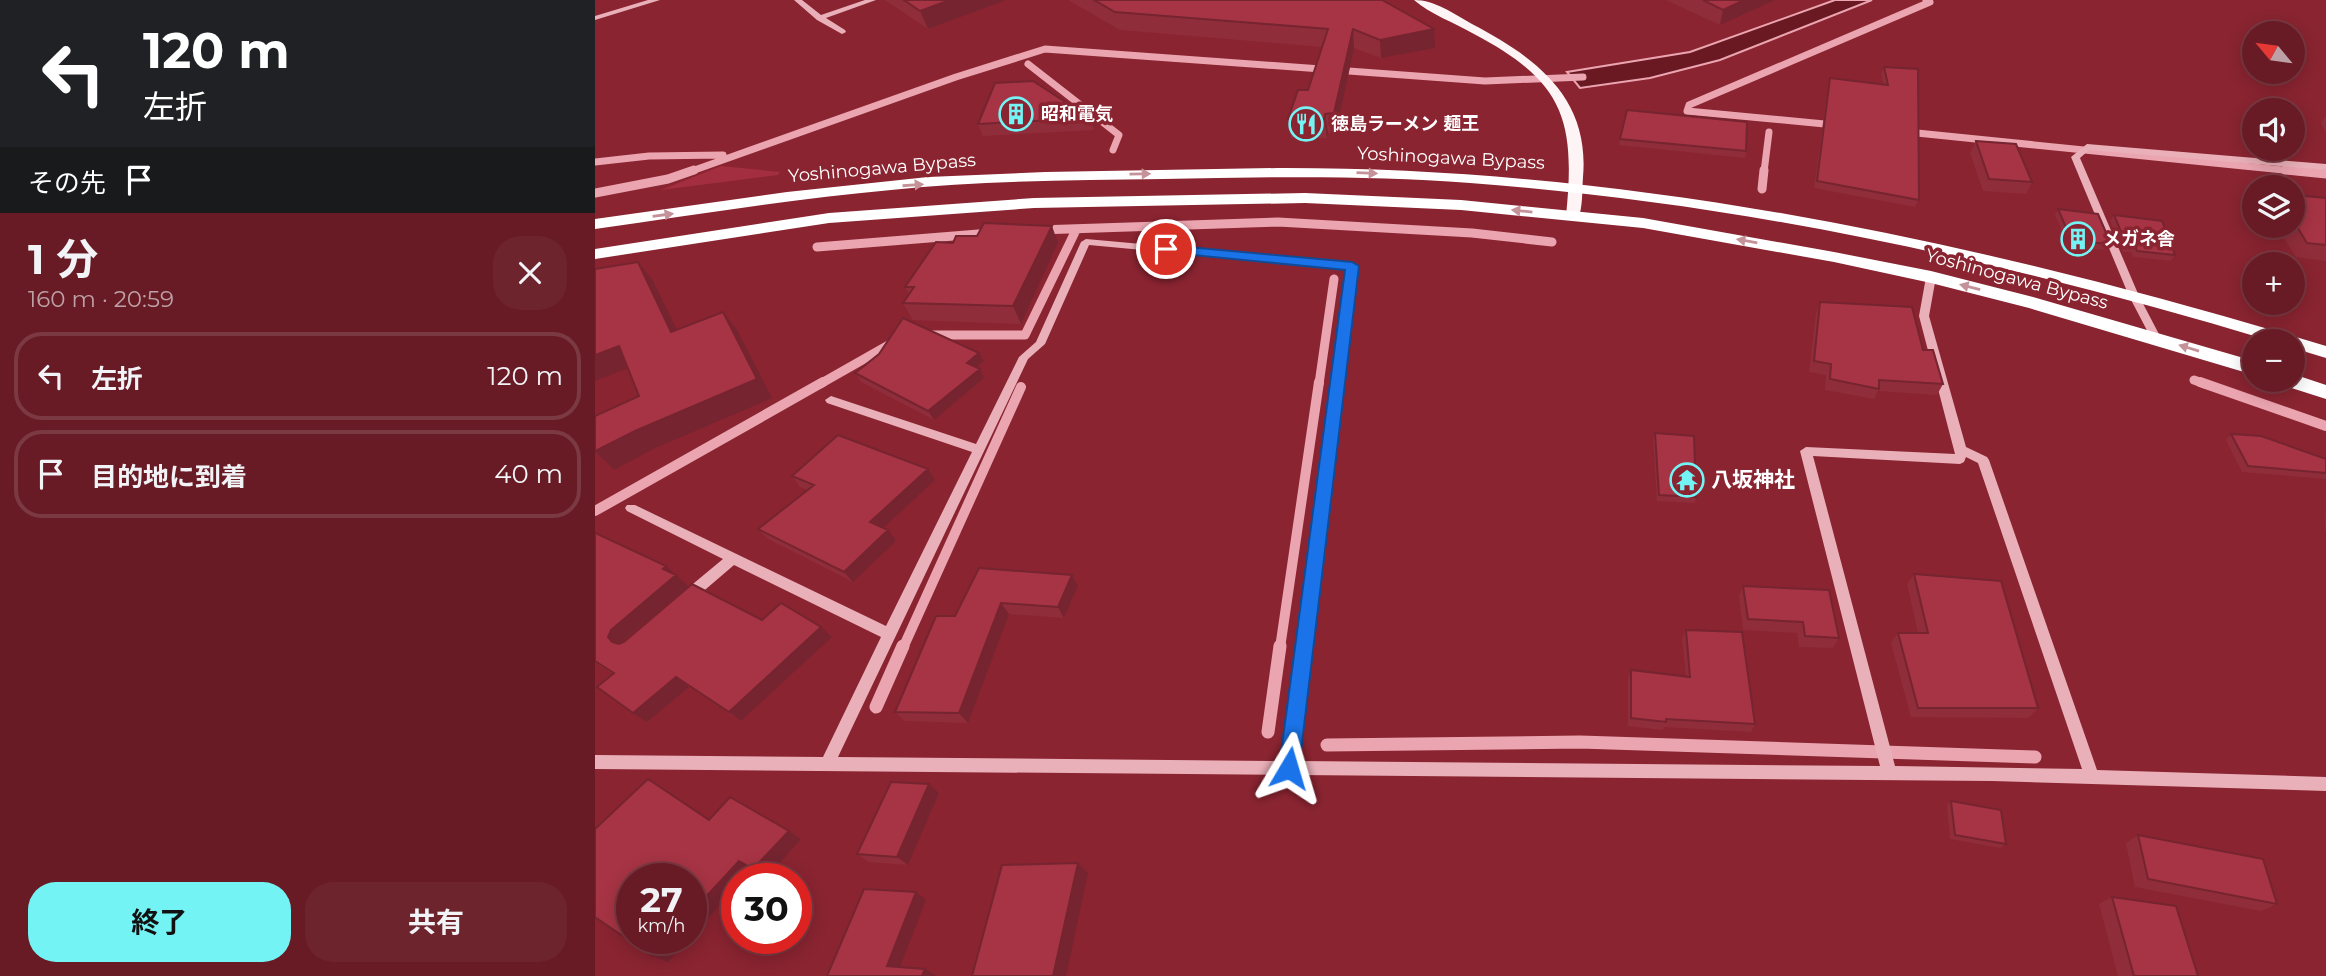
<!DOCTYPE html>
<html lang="ja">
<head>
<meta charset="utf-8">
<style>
  :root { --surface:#681b25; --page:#6d242d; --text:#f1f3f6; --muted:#bda1a7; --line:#7b3942; --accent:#74f3f5 }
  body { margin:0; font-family:Montserrat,"Noto Sans JP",sans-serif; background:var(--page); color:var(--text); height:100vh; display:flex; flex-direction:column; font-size:26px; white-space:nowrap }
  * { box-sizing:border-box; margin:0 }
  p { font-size:23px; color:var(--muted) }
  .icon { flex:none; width:38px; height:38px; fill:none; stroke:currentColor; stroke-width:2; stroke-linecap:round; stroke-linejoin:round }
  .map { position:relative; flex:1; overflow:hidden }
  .drawer { display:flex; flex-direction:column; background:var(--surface); width:595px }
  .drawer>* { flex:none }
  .guide { background:#202124; color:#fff; overflow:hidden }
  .needle { width:46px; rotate:299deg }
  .fabs { position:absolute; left:1647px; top:21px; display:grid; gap:14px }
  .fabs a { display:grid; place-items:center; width:63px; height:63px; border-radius:50%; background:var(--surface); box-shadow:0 4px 18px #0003,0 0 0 2px var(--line); font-size:35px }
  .speed { position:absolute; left:21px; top:863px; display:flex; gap:14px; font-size:35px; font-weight:700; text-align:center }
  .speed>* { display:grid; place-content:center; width:91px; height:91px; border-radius:50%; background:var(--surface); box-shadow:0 4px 18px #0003,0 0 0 2px var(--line); line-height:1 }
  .speed small { font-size:18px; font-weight:400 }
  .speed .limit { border:10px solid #d22; background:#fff; color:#111 }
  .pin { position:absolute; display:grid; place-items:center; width:60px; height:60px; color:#fff; margin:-30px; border:4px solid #fff; border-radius:50%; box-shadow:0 2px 7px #0007 }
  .me { position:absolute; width:77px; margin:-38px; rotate:7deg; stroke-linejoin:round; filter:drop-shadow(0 0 5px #0008) }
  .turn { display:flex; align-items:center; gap:24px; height:147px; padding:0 28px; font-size:32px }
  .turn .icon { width:91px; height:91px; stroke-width:2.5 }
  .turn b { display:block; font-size:49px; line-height:60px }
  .then { display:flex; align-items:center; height:66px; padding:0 28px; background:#0003; gap:14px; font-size:26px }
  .round { display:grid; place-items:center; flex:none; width:74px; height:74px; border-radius:28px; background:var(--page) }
  .summary { display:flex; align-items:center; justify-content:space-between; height:119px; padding:0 28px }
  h1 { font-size:42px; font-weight:700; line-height:52px }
  .primary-button { display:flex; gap:14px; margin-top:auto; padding:14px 28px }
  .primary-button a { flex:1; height:80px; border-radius:28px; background:var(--accent); color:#111; font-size:28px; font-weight:700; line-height:80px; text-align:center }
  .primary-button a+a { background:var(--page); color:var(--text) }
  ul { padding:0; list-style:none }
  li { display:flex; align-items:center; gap:21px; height:88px; margin:0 14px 10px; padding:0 14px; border:4px solid var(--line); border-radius:28px }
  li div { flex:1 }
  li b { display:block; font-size:26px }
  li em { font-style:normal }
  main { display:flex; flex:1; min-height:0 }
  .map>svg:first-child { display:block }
  .green { fill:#a22e3f }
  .water { fill:#6a1923; stroke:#eba5b0; stroke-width:2 }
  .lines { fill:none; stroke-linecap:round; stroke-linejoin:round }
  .stream-far3 { stroke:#eba5b0; stroke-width:7 }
  .stream-far2 { stroke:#eba5b0; stroke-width:9 }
  .stream-far1 { stroke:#eba5b0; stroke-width:10 }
  .stream { stroke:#eba5b0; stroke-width:13 }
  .minor { fill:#eab0b9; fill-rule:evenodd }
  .major { fill:#fef4f5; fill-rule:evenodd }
  .highway { fill:#fff; fill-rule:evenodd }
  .wall { fill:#902d3a }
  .shaded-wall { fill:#752430 }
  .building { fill:#a73444; stroke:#752430; stroke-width:2 }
  .oneway { fill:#c49298 }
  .route { fill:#1a73e8; stroke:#114b97; stroke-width:2 }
  .labels { text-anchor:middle; stroke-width:7; stroke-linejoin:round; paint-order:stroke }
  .far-poi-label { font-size:18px; font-weight:bold; fill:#fff; stroke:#8a2431; text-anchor:start }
  .far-street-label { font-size:18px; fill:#fff; stroke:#8a2431 }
  .poi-label { font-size:21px; font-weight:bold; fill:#fff; stroke:#8a2431; text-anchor:start }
</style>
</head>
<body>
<main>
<section class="drawer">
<div class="guide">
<div class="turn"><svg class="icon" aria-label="left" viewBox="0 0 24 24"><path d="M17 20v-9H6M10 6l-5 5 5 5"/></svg><div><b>120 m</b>左折</div></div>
<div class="then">その先<svg class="icon" aria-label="arrive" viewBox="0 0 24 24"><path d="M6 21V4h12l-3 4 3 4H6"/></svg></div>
</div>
<div class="summary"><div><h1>1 分</h1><p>160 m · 20:59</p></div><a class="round"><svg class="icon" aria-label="close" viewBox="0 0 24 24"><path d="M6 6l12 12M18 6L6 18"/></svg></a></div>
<ul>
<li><svg class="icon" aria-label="left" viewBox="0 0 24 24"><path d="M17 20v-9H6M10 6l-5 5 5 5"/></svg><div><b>左折</b></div><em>120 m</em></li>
<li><svg class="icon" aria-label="arrive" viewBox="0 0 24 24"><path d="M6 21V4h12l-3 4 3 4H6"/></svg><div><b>目的地に到着</b></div><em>40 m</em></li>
</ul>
<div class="primary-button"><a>終了</a><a>共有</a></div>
</section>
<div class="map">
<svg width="1731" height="976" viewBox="0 0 1731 976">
  <rect width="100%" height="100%" fill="#8a2431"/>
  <!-- green -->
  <path class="green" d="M126,166L185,172L183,175L66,190Z"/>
  <!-- water -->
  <path class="water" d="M1240,0H1277L1125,60L1055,78L985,88L972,72L1095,52Z"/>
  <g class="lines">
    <!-- stream-far3 -->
    <path class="stream-far3" d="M433,64L524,135L518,150
      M1240,125L1092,111L1094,105L1335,2L1331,0
      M1312,132L1707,172
      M0,162L54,156L128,155
      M94,172L361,77L450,49L890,81L988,77
      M1169,172L1174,132"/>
    <!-- stream-far2 -->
    <path class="stream-far2" d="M1690,170L1731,174
      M1167,189L1169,170
      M0,193L73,179L99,170
      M443,230L683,222L877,233L957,242
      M222,247L396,233
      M335,335H430L481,230
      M1599,380L1610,384
      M225,384L299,342
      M724,384L739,279"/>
    <!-- stream-far1 -->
    <path class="stream-far1" d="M1605,382L1731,426
      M0,511L228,382
      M308,648L426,387
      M685,648L724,382"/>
    <!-- stream -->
    <path class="stream" d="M281,707L308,646
      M673,732L685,646
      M732,745L985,742L1440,757"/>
    <!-- minor -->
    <path class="minor" d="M53,0H65L0,20V16Z
      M199,0H207L226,15L270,0H281L231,18L250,30L251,32L247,34L222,20Z
      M1492,144L1731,164V170L1494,150L1485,158L1544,296L1566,338L1561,342L1556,338L1534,296L1476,157Z
      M491,239L757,263L762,266L702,761L1285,766L1205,451L1211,447L1360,454L1324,316L1331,277L1336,274L1341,277L1334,316L1371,447L1392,457L1394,460L1502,770L1731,777V791L1397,781L0,769V755L228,757L286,637L139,565L97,601L92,603L87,601L85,597L87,593L128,559L32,511L30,508L32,505H40L291,626L377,452L232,403L230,400L236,396L381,444L424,357L441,342L486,242ZM494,245L752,269L687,761L243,757L433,359L450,344ZM1218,456L1365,464L1369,462L1371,457L1383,463L1487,769L1300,766Z"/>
    <!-- major -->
    <path class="major" d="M819,0C840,0 859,14 877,24C940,57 995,97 988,177C987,190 988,207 983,219H973L971,216C981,119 968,81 879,34C860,23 835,14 819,0Z"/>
    <!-- highway -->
    <path class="highway" d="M683,168C1041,167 1390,243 1731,346V358L1698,348V341H1676C1414,262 1148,203 875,183C773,175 670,177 568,179C477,180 386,181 296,190C197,199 98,215 0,229V219L192,192L333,177L450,172Z
      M710,193L866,200L1048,218L1239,252L1336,271L1438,297L1659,361V375L1434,308L1336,283L1239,262L1048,228L866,210L710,203L439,208L234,223L0,259V249L234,213L439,198Z
      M1698,374L1731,385V399L1687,385L1685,380H1698Z"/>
  </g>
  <!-- wall -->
  <path class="wall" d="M290,0H411L333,29Z
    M473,0H787L840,48L786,58L759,48L741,132L733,133L732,138H696L693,119L713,90L727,47L525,30Z
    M1071,0H1180L1125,25Z
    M1289,67L1324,200L1320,207L1219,188L1233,86L1235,78L1289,85L1286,74Z
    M1731,116V132L1726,123Z
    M495,118L499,130L388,136L383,124Z
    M1025,139L1151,151L1150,158L1024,145Z
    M1381,141L1437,182L1431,194L1388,191L1375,153Z
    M1698,195L1731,198V261L1701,257L1681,226H1698Z
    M1463,209L1516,244L1512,250L1474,247L1460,215Z
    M1519,215L1580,255L1576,261L1538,257L1536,252H1528L1515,221Z
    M358,243H463L426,324L318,320L308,303L314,294L310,287Z
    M1225,302L1328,350L1348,384L1342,395L1283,391L1279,399L1230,390L1231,375L1214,372L1221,313Z
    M389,361L382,368L385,369L389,378L339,420L266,382L260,373Z
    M1060,433L1101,497L1100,503L1062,501L1058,439Z
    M1636,434L1731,459V479L1647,472L1631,440Z
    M333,469L340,480L288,528L301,541L258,582L173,539L163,529L213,490L205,487L197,476Z
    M1731,492V532L1730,531Z
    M0,533L71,566L93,586L29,640L28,642L167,620L226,627L237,637L146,721L94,687L52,722L38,713L18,674L0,663Z
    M1319,574L1443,708L1433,718L1316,717L1296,643L1303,633H1323L1312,584Z
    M477,575L483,586L469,618L414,614L373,723L310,721L300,712L360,616Z
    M1148,586L1244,638L1238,648L1204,647L1202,633L1148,630L1144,596Z
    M1091,630L1160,724L1156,732L1069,727L1068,730L1033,726V679L1036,670L1091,677L1087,639Z
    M344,793L313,865L274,862L262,854Z
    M1356,801L1411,844L1405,848L1355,839L1352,805Z
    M1543,835L1682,904L1666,911L1540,887L1531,843Z
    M1517,897L1603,976H1523L1504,904Z"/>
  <!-- shaded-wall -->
  <path class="shaded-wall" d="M355,0H411L333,29L325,11Z
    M1149,0H1180L1125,25L1128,10Z
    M758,29L759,48L741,132L739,113Z
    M839,29L840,48L786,58L785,40Z
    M730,114L733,133L732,138L729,119Z
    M457,226L463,243L426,324L418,306Z
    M43,262L58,281L92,351L76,332Z
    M128,312L142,330L177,398L58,449L19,470L0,451L40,431Z
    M24,346L41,365L0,381V355Z
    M384,353L389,361L377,372L372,363Z
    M385,369L389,378L339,420L333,411Z
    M333,469L340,480L284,532L275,522Z
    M293,530L301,541L258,582L249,572Z
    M71,566L93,586L29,640L27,647L17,642L13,637L16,630Z
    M477,575L483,586L469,618L463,607Z
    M406,603L414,614L373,723L364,713Z
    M226,627L237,637L146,721L134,712Z
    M81,677L94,687L52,722L38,713Z
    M53,779L68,788L128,828L114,820Z
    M334,784L344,793L313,865L302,857Z
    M194,831L206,839L172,877L158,869Z
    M144,861L158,869L149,878H142V886L96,937V913Z
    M483,863L493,873L471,976H458Z
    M321,892L331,900L303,972L292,966Z
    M73,938H95L73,962L57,956Z
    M330,969L341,975L340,976H327Z"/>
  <!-- building -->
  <path class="building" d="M309,0H355L325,11Z
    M499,0H787L839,29L785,40L758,29L739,113L730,114L729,119H693L703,90H713L733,29L520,12Z
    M1108,0H1149L1128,10Z
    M1289,67L1323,69L1324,200L1222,181L1235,78L1293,85Z
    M438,81L495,118L383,124L400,83Z
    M1032,110L1152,122L1151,151L1025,139Z
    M1381,141L1421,144L1437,182L1394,179Z
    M1698,195L1731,198V245L1712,243L1698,220Z
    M1463,209L1503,214L1516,244L1477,241Z
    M1519,215L1567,221L1580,255L1542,251L1540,246H1532Z
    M389,223L457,226L418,306L308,303L319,287H310L341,242L358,243L361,236H382Z
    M43,262L76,332L128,312L162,379L40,431L0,451V416L44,396L24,346L0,355V269Z
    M1225,302L1317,307L1328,350H1338L1348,384L1284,380V389L1235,379L1236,364L1219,361Z
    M308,318L384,353L372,363L385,369L333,411L260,373L284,354Z
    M1060,433L1099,436L1101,497L1064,495Z
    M1636,434L1666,436L1731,459V473L1653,466Z
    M243,435L333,469L275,522L293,530L249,572L163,529L219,485L197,476Z
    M0,533L71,566L68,569L81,575L16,630L13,637L17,642L24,644L29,642L97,584L167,620L186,603L226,627L134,712L81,677L38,713L2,687L19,673L0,661Z
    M384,568L477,575L463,607L406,603L364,713L300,712L341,616H360Z
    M1319,574L1406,581L1443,708H1323L1303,633H1333Z
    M1148,586L1234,590L1244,638L1210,636L1208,622L1153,619Z
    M1091,630L1147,632L1160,724L1071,719V722L1036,718V670L1095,677Z
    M53,779L114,820L135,797L194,831L158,869L144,861L96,913V878H37V938H73L57,956L0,917V829Z
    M296,782L334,784L302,857L262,854Z
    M1356,801L1406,810L1411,844L1360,835Z
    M1543,835L1668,859L1682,904L1553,879Z
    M483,863L458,976H377L407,865Z
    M269,889L321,892L292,966L330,969L327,976H232Z
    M1517,897L1581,906L1603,976H1539Z"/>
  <!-- one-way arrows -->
  <defs><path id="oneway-solid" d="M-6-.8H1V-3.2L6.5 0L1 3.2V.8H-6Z" transform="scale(1.75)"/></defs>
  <g class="oneway">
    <use href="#oneway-solid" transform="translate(772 173) rotate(2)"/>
    <use href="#oneway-solid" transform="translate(545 174) rotate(-1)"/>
    <use href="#oneway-solid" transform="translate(318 185) rotate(-4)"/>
    <use href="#oneway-solid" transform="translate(927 211) rotate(-174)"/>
    <use href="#oneway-solid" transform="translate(68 215) rotate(-8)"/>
    <use href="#oneway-solid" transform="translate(1152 241) rotate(-170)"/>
    <use href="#oneway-solid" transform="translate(1375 287) rotate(-166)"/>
    <use href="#oneway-solid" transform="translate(1594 348) rotate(-163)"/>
  </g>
  <!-- route -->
  <path class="route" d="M571,245L757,262L764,266L704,768L701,775L694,778L687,775L684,768L750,270L567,252V247Z"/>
  <!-- icons -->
  <defs>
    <symbol id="building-ring" viewBox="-11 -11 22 22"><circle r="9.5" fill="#8a2431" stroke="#74f3f5" stroke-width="1.5"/><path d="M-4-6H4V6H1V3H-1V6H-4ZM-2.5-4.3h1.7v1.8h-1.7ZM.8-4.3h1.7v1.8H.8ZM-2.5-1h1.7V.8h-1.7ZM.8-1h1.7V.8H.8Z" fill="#74f3f5"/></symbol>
    <symbol id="restaurant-ring" viewBox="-11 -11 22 22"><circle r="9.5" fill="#8a2431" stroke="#74f3f5" stroke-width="1.5"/><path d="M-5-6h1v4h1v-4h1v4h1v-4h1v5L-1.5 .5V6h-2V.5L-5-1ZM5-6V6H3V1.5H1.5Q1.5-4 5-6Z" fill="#74f3f5"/></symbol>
    <symbol id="temple-ring" viewBox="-11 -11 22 22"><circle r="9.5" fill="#8a2431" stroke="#74f3f5" stroke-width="1.5"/><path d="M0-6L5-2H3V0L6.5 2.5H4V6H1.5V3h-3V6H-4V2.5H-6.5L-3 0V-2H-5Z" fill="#74f3f5"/></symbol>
  </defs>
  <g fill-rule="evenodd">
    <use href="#building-ring" x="402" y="95" width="38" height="38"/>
    <use href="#restaurant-ring" x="692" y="105" width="38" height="38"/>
    <use href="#building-ring" x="1464" y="220" width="38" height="38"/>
    <use href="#temple-ring" x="1073" y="461" width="38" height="38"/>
  </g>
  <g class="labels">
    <!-- far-poi labels -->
    <g class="far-poi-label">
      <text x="446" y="120">昭和電気</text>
      <text x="736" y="130">徳島ラーメン 麺王</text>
      <text x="1508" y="245">メガネ舎</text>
    </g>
    <!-- far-street labels -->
    <g class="far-street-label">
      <text transform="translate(856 158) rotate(3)" y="6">Yoshinogawa Bypass</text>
      <text transform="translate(287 168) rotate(-5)" y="6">Yoshinogawa Bypass</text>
      <text transform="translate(1422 279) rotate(15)" y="6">Yoshinogawa Bypass</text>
    </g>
    <!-- poi labels -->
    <g class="poi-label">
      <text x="1116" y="487">八坂神社</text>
    </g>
  </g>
</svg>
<div class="fabs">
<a><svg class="needle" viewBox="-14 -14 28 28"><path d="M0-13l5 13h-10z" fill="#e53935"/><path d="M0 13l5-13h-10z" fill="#bda1a7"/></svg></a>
<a><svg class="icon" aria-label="sound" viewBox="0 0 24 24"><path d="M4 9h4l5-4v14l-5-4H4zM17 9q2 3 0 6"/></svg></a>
<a><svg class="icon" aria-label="layers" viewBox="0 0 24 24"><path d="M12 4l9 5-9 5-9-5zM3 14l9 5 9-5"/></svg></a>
<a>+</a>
<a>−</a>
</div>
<div class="speed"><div>27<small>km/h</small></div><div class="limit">30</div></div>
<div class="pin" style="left:571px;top:249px;background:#d93025"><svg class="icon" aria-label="arrive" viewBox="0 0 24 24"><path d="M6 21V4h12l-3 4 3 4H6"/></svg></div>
<svg class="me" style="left:694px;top:768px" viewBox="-20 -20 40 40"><path d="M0-17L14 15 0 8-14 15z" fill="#1a73e8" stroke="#fff" stroke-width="4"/></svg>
</div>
</main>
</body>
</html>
